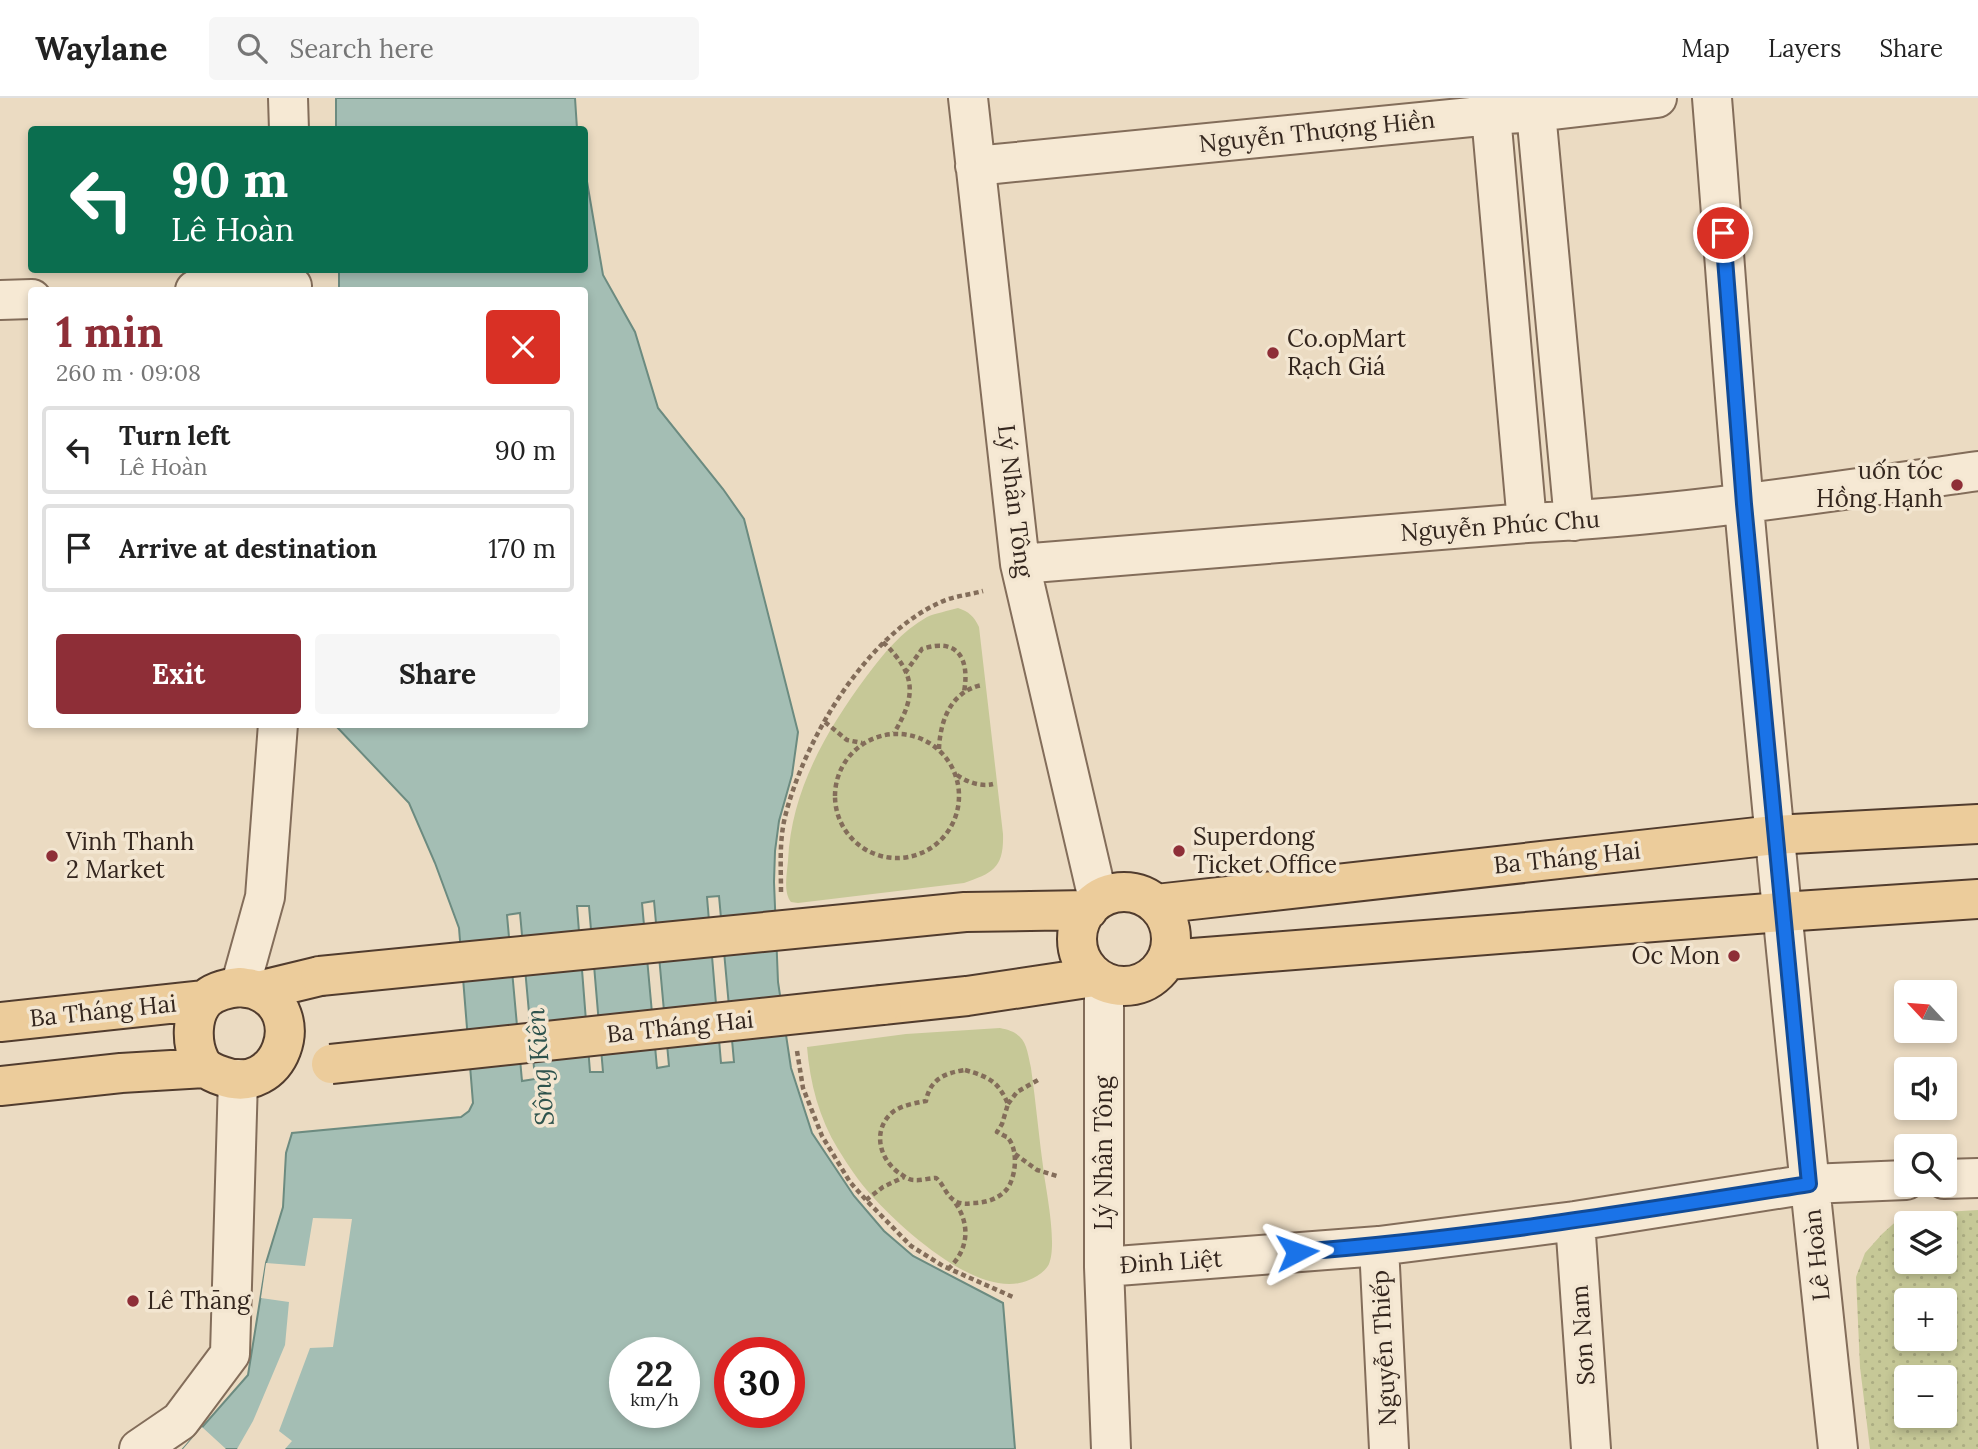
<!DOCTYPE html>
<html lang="en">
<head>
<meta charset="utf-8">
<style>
  :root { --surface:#fff; --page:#f6f6f6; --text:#222; --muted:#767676; --line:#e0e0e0; --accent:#8e2e37 }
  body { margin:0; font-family:Lora,serif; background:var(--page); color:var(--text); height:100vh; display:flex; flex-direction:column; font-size:26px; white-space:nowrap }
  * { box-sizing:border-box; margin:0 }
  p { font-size:23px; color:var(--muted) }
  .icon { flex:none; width:38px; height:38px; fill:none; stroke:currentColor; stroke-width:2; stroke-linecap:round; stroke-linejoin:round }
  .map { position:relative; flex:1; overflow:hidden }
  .details { position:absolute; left:28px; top:189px; width:560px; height:441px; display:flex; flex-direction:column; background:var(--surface); border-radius:7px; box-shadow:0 4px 10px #0003 }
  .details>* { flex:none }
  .top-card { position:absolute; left:28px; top:28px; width:560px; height:147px; border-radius:7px; box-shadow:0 4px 10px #0003; background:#0b6e4f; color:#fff; overflow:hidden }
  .needle { width:46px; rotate:296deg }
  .fabs { position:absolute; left:1894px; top:882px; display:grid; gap:14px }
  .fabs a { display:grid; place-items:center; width:63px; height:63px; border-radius:7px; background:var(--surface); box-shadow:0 4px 10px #0003; font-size:35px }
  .speed { position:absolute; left:609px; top:1239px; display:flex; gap:14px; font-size:35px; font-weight:700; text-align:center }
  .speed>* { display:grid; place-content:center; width:91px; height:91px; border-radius:50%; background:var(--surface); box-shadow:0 4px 10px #0003; line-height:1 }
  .speed small { font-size:18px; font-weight:400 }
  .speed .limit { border:10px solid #d22; background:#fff; color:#111 }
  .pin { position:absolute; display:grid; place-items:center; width:60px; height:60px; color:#fff; margin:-30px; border:4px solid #fff; border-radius:50%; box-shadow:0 2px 7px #0007 }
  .me { position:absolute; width:77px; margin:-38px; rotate:86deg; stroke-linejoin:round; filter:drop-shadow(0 0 5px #0008) }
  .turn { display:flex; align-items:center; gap:24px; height:147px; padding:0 28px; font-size:32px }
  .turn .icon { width:91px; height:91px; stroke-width:2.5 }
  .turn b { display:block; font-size:49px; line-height:60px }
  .round { display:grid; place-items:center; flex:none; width:74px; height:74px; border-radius:7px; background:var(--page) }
  .overview { display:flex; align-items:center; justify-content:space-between; height:119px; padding:0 28px }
  h1 { font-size:42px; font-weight:700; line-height:52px; color:var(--accent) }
  .action { display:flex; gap:14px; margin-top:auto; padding:14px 28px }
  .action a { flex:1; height:80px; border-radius:7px; background:var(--accent); color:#fff; font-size:28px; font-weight:700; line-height:80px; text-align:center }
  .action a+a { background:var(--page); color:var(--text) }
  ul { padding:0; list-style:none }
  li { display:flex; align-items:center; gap:21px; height:88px; margin:0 14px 10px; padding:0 14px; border:4px solid var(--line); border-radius:7px }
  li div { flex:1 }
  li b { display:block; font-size:26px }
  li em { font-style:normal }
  header { display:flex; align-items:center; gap:42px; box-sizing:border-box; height:98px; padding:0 35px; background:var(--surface); border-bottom:2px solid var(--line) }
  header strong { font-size:33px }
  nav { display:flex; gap:38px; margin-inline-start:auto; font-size:24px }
  .search { width:490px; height:63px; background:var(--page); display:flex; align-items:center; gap:18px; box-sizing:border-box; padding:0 24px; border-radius:7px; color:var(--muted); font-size:26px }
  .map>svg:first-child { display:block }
  .green { fill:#c6c897 }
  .park { fill:url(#park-dots); fill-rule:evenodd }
  .water { fill:#a4beb4; stroke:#6c8b80; stroke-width:2; fill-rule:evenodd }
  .pier { fill:#ebdbc2 }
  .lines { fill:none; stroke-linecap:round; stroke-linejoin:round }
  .minor-casing { stroke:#836d5a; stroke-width:42 }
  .major-casing { stroke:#513c2e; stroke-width:42 }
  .path { stroke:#836d5a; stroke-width:4.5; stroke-dasharray:5 3.5; stroke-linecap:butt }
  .minor { stroke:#f6e9d4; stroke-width:38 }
  .major { stroke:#eccc9b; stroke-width:38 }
  .major-bridge-casing { stroke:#513c2e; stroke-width:42; stroke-linecap:butt }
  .major-bridge { stroke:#eccc9b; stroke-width:38 }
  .route-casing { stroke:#114b97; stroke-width:18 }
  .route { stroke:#1a73e8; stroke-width:12 }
  .poi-dot { fill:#8e2e37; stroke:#f3e6d1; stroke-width:2.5 }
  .labels { text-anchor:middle; stroke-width:7; stroke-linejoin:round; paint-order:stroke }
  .street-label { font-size:24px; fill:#34261e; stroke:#f3e6d1 }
  .poi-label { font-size:24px; fill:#34261e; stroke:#f3e6d1; text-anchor:start }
  .water-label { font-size:26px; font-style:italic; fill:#2e534d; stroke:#f3e6d1 }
</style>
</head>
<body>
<header>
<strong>Waylane</strong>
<div class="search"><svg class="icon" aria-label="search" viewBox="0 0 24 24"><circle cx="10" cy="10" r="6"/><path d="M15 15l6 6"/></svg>Search here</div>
<nav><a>Map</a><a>Layers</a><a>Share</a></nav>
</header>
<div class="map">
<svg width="1978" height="1351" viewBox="0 0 1978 1351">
  <defs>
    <pattern id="park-dots" width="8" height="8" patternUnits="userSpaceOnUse" patternTransform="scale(1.75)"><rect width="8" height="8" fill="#c6c897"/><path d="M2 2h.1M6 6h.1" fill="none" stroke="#abac82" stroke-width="1.8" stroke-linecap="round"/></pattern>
  </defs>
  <rect width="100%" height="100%" fill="#ebdbc2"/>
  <!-- green -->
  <path class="green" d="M958,510C969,514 974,518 979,529L1003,736C1004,770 993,775 964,785L798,805L791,804C783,794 787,775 788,763C791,693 826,633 866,579C883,556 902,533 927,519C936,515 948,513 958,510Z
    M1000,930C1026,935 1026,947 1031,970C1036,1005 1039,1041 1044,1076C1047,1097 1057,1147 1049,1166C1045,1174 1036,1179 1029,1182C981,1204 902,1131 872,1098C859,1084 848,1067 838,1051C819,1020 810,985 807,949L906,936Z"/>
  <!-- park -->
  <path class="park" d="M1978,1112V1351H1870L1860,1269L1856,1179L1865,1155L1882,1136L1901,1119L1928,1115ZM1906,1125H1944V1164H1906ZM1944,1202V1241H1906V1202ZM1944,1279V1318H1906V1279Z"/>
  <!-- water -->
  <path class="water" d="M336,0H575L577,31H336Z
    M585,72L603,177L635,234L658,310L723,391L744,421L798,634L792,677L779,723L775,753L774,784L778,884L791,970L812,1035L854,1098L884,1133L913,1158L1003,1205L1015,1351H183L248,1277L266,1165L283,1109L286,1055L292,1035L461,1019L469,1013L473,1005L459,830L435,765L409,705L335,627L584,626V192H339V172H584ZM719,798L734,964L721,965L707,799ZM654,803L669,968L657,970L642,805ZM577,808H589L603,974H590ZM520,815L535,981L522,983L507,817ZM625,1255H684V1314H625ZM730,1255H789V1314H730Z"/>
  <!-- pier -->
  <path class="pier" d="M313,1120L352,1121L333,1249L310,1250L279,1333L292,1343L285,1351H237L253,1323L285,1247L289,1204L261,1200L266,1165L305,1168Z
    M202,1329L226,1351H183Z"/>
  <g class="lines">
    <defs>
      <path id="minor" d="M288,0L289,32
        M968,0L1020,466L1098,801
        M1712,0C1723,136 1732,272 1744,408C1772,723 1804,1037 1838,1351
        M1536,14L1574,423
        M1491,17L1527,425
        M975,68L1491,17L1536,14L1657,0
        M195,192L292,188
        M0,202L32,201
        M1020,466L1527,425C1678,418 1828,394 1978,373
        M1104,884V1169L1111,1351
        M240,889L265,799L278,626
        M1944,1081L1978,1080
        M1575,1123L1591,1351
        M1379,1148L1389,1351
        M1104,1169L1379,1148L1575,1123L1809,1086L1906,1082
        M139,1351L180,1323L230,1256L238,981"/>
      <path id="major" d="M1077 841a47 47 0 1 1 94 0a47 47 0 1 1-94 0Z
        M1156,806L1775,737L1978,726
        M875,823L965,814L1088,812
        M1167,862L1782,814L1978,801
        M240,889C245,890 251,890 256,892C311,913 280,1000 222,978C213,975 204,971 200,963C191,945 191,917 205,902C214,893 229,890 240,889Z
        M258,893L320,878
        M882,907L967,898L1094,879
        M0,924L205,902
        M0,988L121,975L205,970"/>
    </defs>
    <!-- minor casing -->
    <use href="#minor" class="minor-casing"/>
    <!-- major casing -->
    <use href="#major" class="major-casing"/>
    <!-- path -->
    <path class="path" d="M883,544C916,576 917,597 894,635
      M905,575L922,551C958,539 970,561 964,594
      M825,624L847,642L862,645
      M835 698a62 62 0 1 1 124 0a62 62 0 1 1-124 0Z
      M939,651C940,623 951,593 982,587
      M957,677C967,684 980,689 993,686
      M781,794C781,769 779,744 785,719C804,642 866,537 941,504C954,498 969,497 983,493
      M797,953L803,990L822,1038L850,1084L866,1102L911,1148L943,1168L1013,1199
      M965,972C989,979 998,983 1008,1006L1002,1026L997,1034C998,1034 1006,1039 1007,1039C1019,1051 1016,1079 1007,1091C999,1101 985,1105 973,1105C967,1106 962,1106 957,1104C946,1099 944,1086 936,1080C929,1080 920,1083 914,1082C908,1082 903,1077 899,1075C878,1060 872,1030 894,1013C903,1007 916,1005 926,1003C930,981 945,975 965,972Z
      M1008,1006L1017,994L1038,982
      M1015,1056L1037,1072L1057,1078
      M866,1102L883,1089L904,1079
      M948,1171C969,1152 971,1126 954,1103"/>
    <!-- minor -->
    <use href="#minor" class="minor"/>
    <!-- major -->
    <use href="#major" class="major"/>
    <defs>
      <path id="major-bridge" d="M320,878L875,823
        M331,966L882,907"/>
    </defs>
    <!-- major-bridge casing -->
    <use href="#major-bridge" class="major-bridge-casing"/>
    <!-- major-bridge -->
    <use href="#major-bridge" class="major-bridge"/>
  </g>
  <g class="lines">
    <defs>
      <path id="route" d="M1297,1154C1469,1141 1639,1113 1809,1086L1744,406L1723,135"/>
    </defs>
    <!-- route casing -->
    <use href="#route" class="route-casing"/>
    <!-- route -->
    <use href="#route" class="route"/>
  </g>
  <!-- markers -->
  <g class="poi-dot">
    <circle cx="1273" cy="255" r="7"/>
    <circle cx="1957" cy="387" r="7"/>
    <circle cx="1179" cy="753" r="7"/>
    <circle cx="52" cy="758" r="7"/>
    <circle cx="1734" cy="858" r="7"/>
    <circle cx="133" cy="1203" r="7"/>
  </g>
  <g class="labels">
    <!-- street labels -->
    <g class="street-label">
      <text transform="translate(1317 34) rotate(-6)" y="8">Nguyễn Thượng Hiền</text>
      <text transform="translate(1015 403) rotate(83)" y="8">Lý Nhân Tông</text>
      <text transform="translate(1500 428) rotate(-4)" y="8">Nguyễn Phúc Chu</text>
      <text transform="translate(1567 760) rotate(-6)" y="8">Ba Tháng Hai</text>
      <text transform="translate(103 913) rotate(-6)" y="8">Ba Tháng Hai</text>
      <text transform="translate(680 929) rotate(-6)" y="8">Ba Tháng Hai</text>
      <text transform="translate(1104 1055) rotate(-90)" y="8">Lý Nhân Tông</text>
      <text transform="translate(1817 1157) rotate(-96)" y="8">Lê Hoàn</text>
      <text transform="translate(1171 1164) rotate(-4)" y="8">Đinh Liệt</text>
      <text transform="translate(1583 1237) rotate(-94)" y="8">Sơn Nam</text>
      <text transform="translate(1384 1250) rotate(-93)" y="8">Nguyễn Thiếp</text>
    </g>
    <!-- poi labels -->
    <g class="poi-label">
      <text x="1287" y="249">Co.opMart<tspan x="1287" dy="28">Rạch Giá</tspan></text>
      <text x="1943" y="381" text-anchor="end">uốn tóc<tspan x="1943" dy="28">Hồng Hạnh</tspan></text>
      <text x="1193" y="747">Superdong<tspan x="1193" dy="28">Ticket Office</tspan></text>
      <text x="66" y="752">Vinh Thanh<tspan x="66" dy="28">2 Market</tspan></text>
      <text x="1720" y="866" text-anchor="end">Oc Mon</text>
      <text x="147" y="1211">Lê Thāng</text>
    </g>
    <!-- water labels -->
    <g class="water-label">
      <text transform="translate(540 969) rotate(-95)" y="9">Sông Kiên</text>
    </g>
  </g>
</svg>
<div class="fabs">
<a><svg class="needle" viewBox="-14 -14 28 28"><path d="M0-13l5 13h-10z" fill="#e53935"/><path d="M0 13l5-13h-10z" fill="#767676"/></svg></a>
<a><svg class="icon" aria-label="sound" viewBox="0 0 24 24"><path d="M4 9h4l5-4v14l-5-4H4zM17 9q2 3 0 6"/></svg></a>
<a><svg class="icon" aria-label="search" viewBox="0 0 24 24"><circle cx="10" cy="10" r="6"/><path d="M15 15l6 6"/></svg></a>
<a><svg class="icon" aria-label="layers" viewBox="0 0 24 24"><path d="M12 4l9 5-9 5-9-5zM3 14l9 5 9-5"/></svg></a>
<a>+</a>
<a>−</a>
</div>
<div class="speed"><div>22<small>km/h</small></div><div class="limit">30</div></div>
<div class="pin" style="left:1723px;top:135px;background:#d93025"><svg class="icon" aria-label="arrive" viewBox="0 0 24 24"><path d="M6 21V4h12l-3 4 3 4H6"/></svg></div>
<svg class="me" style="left:1297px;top:1154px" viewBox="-20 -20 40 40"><path d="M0-17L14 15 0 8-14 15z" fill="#1a73e8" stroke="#fff" stroke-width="4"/></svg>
<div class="top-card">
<div class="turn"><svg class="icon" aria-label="left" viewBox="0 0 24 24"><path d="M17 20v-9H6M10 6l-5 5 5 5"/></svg><div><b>90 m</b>Lê Hoàn</div></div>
</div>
<section class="details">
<div class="overview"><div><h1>1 min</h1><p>260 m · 09:08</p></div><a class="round" style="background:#d93025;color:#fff"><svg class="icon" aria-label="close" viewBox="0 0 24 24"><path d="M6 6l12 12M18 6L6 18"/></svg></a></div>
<ul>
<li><svg class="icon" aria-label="left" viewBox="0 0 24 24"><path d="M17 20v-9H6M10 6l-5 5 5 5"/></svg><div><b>Turn left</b><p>Lê Hoàn</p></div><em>90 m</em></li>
<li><svg class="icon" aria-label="arrive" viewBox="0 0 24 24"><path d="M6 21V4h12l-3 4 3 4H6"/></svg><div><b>Arrive at destination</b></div><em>170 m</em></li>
</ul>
<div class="action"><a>Exit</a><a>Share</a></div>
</section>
</div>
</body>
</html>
